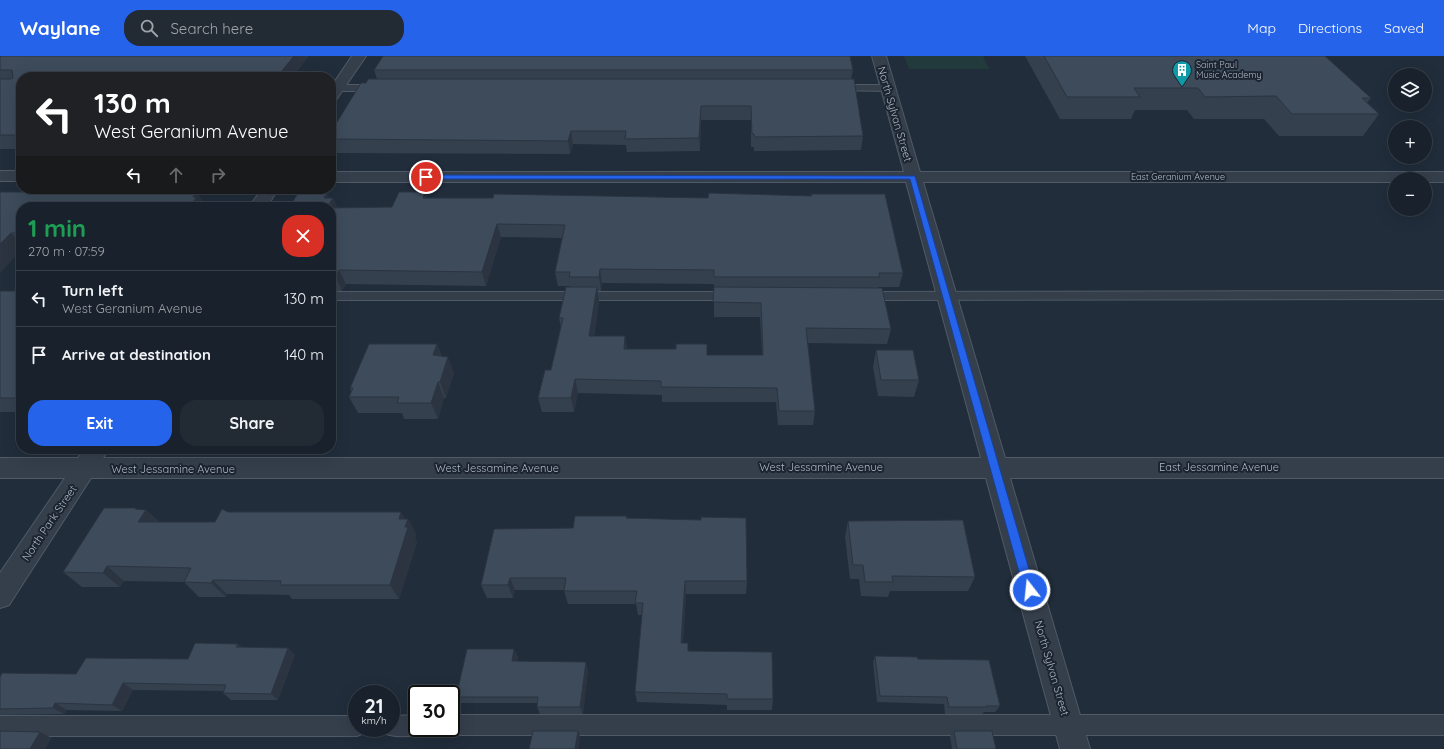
<!DOCTYPE html>
<html lang="en">
<head>
<meta charset="utf-8">
<style>
  :root { --surface:#19222c; --page:#222a34; --text:#f1f3f6; --muted:#9fa4a9; --line:#373f48; --accent:#2563eb }
  body { margin:0; font-family:Quicksand,sans-serif; background:var(--page); color:var(--text); height:100vh; display:flex; flex-direction:column; font-size:15px; white-space:nowrap }
  * { box-sizing:border-box; margin:0 }
  p { font-size:13px; color:var(--muted) }
  .icon { flex:none; width:22px; height:22px; fill:none; stroke:currentColor; stroke-width:2; stroke-linecap:round; stroke-linejoin:round }
  .map { position:relative; flex:1; overflow:hidden }
  .side { position:absolute; left:16px; top:146px; width:320px; height:252px; display:flex; flex-direction:column; background:var(--surface); border-radius:16px; box-shadow:0 4px 16px #0002,0 0 0 1px var(--line) }
  .side>* { flex:none }
  .top-card { position:absolute; left:16px; top:16px; width:320px; height:122px; border-radius:16px; box-shadow:0 4px 16px #0002,0 0 0 1px var(--line); background:#202124; color:#fff; overflow:hidden }
  .buttons { position:absolute; left:1388px; top:12px; display:grid; gap:8px }
  .buttons a { display:grid; place-items:center; width:44px; height:44px; border-radius:50%; background:var(--surface); box-shadow:0 4px 16px #0002,0 0 0 1px var(--line); font-size:20px }
  .speed { position:absolute; left:348px; top:629px; display:flex; gap:8px; font-size:20px; font-weight:700; text-align:center }
  .speed>* { display:grid; place-content:center; width:52px; height:52px; border-radius:50%; background:var(--surface); box-shadow:0 4px 16px #0002,0 0 0 1px var(--line); line-height:1 }
  .speed small { font-size:10px; font-weight:400 }
  .speed .limit { border:2px solid #111; border-radius:6px; background:#fff; color:#111 }
  .pin { position:absolute; display:grid; place-items:center; width:34px; height:34px; color:#fff; margin:-17px; border:2px solid #fff; border-radius:50%; box-shadow:0 1px 4px #0007 }
  .me { position:absolute; width:44px; margin:-22px; rotate:344deg; stroke-linejoin:round; filter:drop-shadow(0 0 3px #0008) }
  .turn { display:flex; align-items:center; gap:14px; height:84px; padding:0 12px; font-size:18px }
  .turn .icon { width:52px; height:52px; stroke-width:2.5 }
  .turn b { display:block; font-size:28px; line-height:34px }
  .lanes { display:flex; align-items:center; height:38px; padding:0 12px; background:#0003; justify-content:center; gap:20px; direction:ltr }
  .lanes .off { opacity:.35 }
  .round { display:grid; place-items:center; flex:none; width:42px; height:42px; border-radius:16px; background:var(--page) }
  .headline { display:flex; align-items:center; justify-content:space-between; height:68px; padding:0 12px }
  h1 { font-size:24px; font-weight:700; line-height:30px; color:#1e9e55 }
  .action { display:flex; gap:8px; margin-top:auto; padding:8px 12px }
  .action a { flex:1; height:46px; border-radius:16px; background:var(--accent); color:#fff; font-size:16px; font-weight:700; line-height:46px; text-align:center }
  .action a+a { background:var(--page); color:var(--text) }
  ul { padding:0; list-style:none }
  li { display:flex; align-items:center; gap:12px; height:56px; padding:0 12px; border-top:1px solid var(--line) }
  li div { flex:1 }
  li b { display:block; font-size:15px }
  li em { font-style:normal }
  header { display:flex; align-items:center; gap:24px; box-sizing:border-box; height:56px; padding:0 20px; background:var(--accent); color:#fff }
  header strong { font-size:19px }
  nav { display:flex; gap:22px; margin-inline-start:auto; font-size:14px }
  .search { width:280px; height:36px; background:var(--page); display:flex; align-items:center; gap:10px; box-sizing:border-box; padding:0 14px; border-radius:16px; color:var(--muted); font-size:15px }
  .map>svg:first-child { display:block }
  .green { fill:#233a3c }
  .lines { fill:none; stroke-linecap:round; stroke-linejoin:round }
  .service-casing { stroke:#505a66; stroke-width:2 }
  .minor-casing { stroke:#505a66; stroke-width:2 }
  .service { fill:#353f4c; fill-rule:evenodd }
  .minor { fill:#353f4c; fill-rule:evenodd }
  .wall { fill:#34404e; fill-rule:evenodd }
  .shaded-wall { fill:#2b3440 }
  .building { fill:#3d4b5b; stroke:#2b3440 }
  .route { fill:#2563eb; stroke:#184099 }
  .labels { text-anchor:middle; stroke-width:4; stroke-linejoin:round; paint-order:stroke }
  .far-poi-label { font-size:9px; fill:#b0bac7; stroke:#1b2430; text-anchor:start }
  .far-street-label { font-size:9px; fill:#b0bac7; stroke:#1b2430 }
  .street-label { font-size:11px; fill:#b0bac7; stroke:#1b2430 }
</style>
</head>
<body>
<header>
<strong>Waylane</strong>
<div class="search"><svg class="icon" aria-label="search" viewBox="0 0 24 24"><circle cx="10" cy="10" r="6"/><path d="M15 15l6 6"/></svg>Search here</div>
<nav><a>Map</a><a>Directions</a><a>Saved</a></nav>
</header>
<div class="map">
<svg width="1444" height="693" viewBox="0 0 1444 693">
  <rect width="100%" height="100%" fill="#212d3b"/>
  <!-- green -->
  <path class="green" d="M904,0H983L989,13H909Z"/>
  <g class="lines">
    <defs>
      <path id="service" d="M331,29H378L383,32L378,35H331Z
        M836,29H888L893,32L888,35L833,34L831,32L833,30Z
        M1444,235V243L864,244L859,243L857,240L859,237L864,236Z
        M331,236H734L739,237L741,240L739,243L734,244H331Z
        M417,659V672H426L424,676C412,681 396,682 384,677L382,672H391V660Z
        M451,659H1444V679H451L444,676L442,672H451Z
        M0,660H357V672H366L364,677L357,680H0Z"/>
      <path id="minor" d="M352,0H366L336,44L331,45V31Z
        M872,0H886L920,116H1444V126H1425V123H1395V126H923L1005,402H1444V422H1010L1090,693H1060L986,422H91L9,549L0,552V517L65,422H0V402H78L84,393H109L103,402H981L906,126H331V116H904Z
        M0,115H21V125H0Z
        M262,133H278L267,151H249Z"/>
    </defs>
    <!-- service casing -->
    <use href="#service" class="service-casing"/>
    <!-- minor casing -->
    <use href="#minor" class="minor-casing"/>
    <!-- service -->
    <use href="#service" class="service"/>
    <!-- minor -->
    <use href="#minor" class="minor"/>
  </g>
  <!-- wall -->
  <path class="wall" d="M0,0L21,21V93H0Z
    M1025,0H1325L1371,42L1367,47L1379,58L1363,80H1279L1264,63H1194L1187,54H1135L1131,63H1060Z
    M374,14H853L851,23L863,80L861,94L754,95V91H751V64H701L700,95L627,96L626,89L573,88L570,98L332,97L331,94V76L366,27L377,23Z
    M0,136L206,150L21,151V194L0,217Z
    M425,136L427,142H708L811,140V138L903,217L899,231H878L891,273L887,288L808,287L815,355L813,369H778L776,346H662V339L578,337L574,356H542L538,342L551,314L561,271L559,262L571,231L570,230H558L555,216L562,182L501,181L486,230L346,228L342,235H332L337,246L331,258V151L329,142H333L337,152L392,151ZM602,227L714,228V261H760L762,299H707L627,293L625,280H594L599,246L598,235H601Z
    M0,235H21V356H0Z
    M437,288L442,300L454,317L446,342H444L438,363H404L402,357H358L349,341L351,335L350,332Z
    M876,294L919,324L914,341L878,340L873,311Z
    M146,454L159,466H215L228,456L408,463L416,478L415,483L417,486L399,543H292L289,539L234,538H227L226,541H199L184,526L124,525L120,531H82L63,516Z
    M627,460V462L747,525L746,538H686L683,587L689,595L773,643L772,654H727V649L637,646L635,636L642,559H638L636,548H568L564,535V534H515L513,542H487L481,529L573,472Z
    M848,465L975,521L968,535H890L888,541L861,540L859,523H850L845,481Z
    M238,588L242,591L288,592L295,599L278,644H231L223,637L224,635L133,634L122,655L67,654L64,658L0,659V621L76,618L188,603Z
    M518,600L517,605L588,613L583,658H540L537,651V647H461L456,641Z
    M875,600L918,603L1000,650L995,656H984L982,658H945L944,648L877,646L873,606Z
    M954,675L996,693H952L950,680Z"/>
  <!-- shaded-wall -->
  <path class="shaded-wall" d="M294,0H309L293,21H277Z
    M701,50V64L700,95L699,82Z
    M571,75L573,88L570,98L568,85Z
    M197,136L206,150L205,151H189L193,141Z
    M425,136L430,150L423,142Z
    M327,137L331,145L333,142L339,155L331,162V151H327L324,142Z
    M497,168L501,181L486,230L482,216Z
    M11,177L21,189V194L0,217V188Z
    M600,213L602,227L601,235L599,221Z
    M339,214L346,228L342,235L336,221Z
    M597,231L599,246L591,294L589,280Z
    M331,233L337,246L331,258Z
    M625,280L627,294L624,293Z
    M437,288L444,305L433,299Z
    M448,301L454,317L446,342L440,326Z
    M575,323L578,337L574,356L571,342Z
    M438,326L444,342L438,363L431,347Z
    M136,452L143,458L146,454L161,469L138,466L135,453Z
    M401,456L407,466L408,463L416,478L415,483L417,486L399,543L390,529L399,463Z
    M107,510L124,525L120,531L103,517Z
    M510,522L515,534L513,542L508,529Z
    M213,524L227,538L226,541L211,527Z
    M685,525L686,538L682,599L681,587Z
    M238,588L245,594L236,591Z
    M288,592L295,599L278,644L271,638Z
    M514,593L518,600L515,612L512,605Z
    M586,606L588,613L583,658L580,651Z
    M123,627L133,634L122,655L112,649Z
    M55,647L67,654L64,658L53,652Z
    M578,675L580,680L579,693H575Z
    M40,676L52,682L45,693H30Z"/>
  <!-- building -->
  <path class="building" d="M0,0H294L277,21H21V79H0V23H11L13,22L12,14H0Z
    M383,0H850L853,14H374Z
    M1044,0H1325L1371,42H1362L1379,58H1292L1276,40L1205,41L1198,32H1134L1140,41H1067Z
    M368,23H854L863,80L755,81L754,78H752L751,50H701L699,82L625,83L626,75H571L568,85L331,83V76L361,27H366Z
    M0,136H197L193,141H197L189,151H21V177H11L0,188Z
    M299,136L327,137L324,142H333L327,151H289Z
    M399,136H425L423,142H493L494,138L708,142L709,137L812,140L811,138H885L903,217H879L880,221H714V214L600,213L599,221H569L570,216H555L565,169L497,168L482,216L339,214L336,221H331V152L392,151Z
    M566,231H597L589,280H625L624,293H676V288H707V299H763L761,247L713,246L714,231L882,232L891,273L806,272L815,355H779L777,332L661,331V325L575,323L571,342H538L545,314H551L563,262H559Z
    M0,235H21V342H0Z
    M369,288H437L433,299L448,301L440,326H438L431,347H397L399,341H349L353,332H350Z
    M876,294H913L919,324H881Z
    M104,452H136L135,453L146,454L138,466H215L222,453L228,456H401L399,463H408L405,471H408L390,529H280L281,525L219,524H213L211,527L184,526L191,512L107,510L103,517L63,516Z
    M575,460H627L626,462L701,464V461L746,462L747,525H685L681,587H688V595L772,596L773,643H727V638L635,636L643,547H635L637,535H564L566,522H510L508,529H481L494,473L573,472Z
    M963,464L975,521L892,520L893,526H865L863,509H853L848,465Z
    M195,587L238,588L236,591L288,592L271,638L223,637L226,629L123,627L112,649L55,647L53,652L0,653V621L2,617L76,618L86,602L188,603Z
    M467,593H514L512,605L586,606L580,651H537L538,641H456Z
    M875,600L917,601L918,603L989,604L1000,650H986L987,651H949L947,641L880,640Z
    M0,675L40,676L30,693H0Z
    M533,675H578L575,693H529Z
    M954,675H992L996,693H957Z"/>
  <!-- route -->
  <path class="route" d="M424,119L915,120L1035,534L1034,538L1030,539L1026,538L1024,534L910,123H426L423,121Z"/>
  <!-- icons -->
  <defs>
    <symbol id="building-pin" viewBox="-11 -11 22 30"><path d="M0 17L-7.5 6A9.5 9.5 0 1 1 7.5 6Z" fill="#0f9aa8" stroke="#1b2430"/><path d="M-4-6H4V6H1V3H-1V6H-4ZM-2.5-4.3h1.7v1.8h-1.7ZM.8-4.3h1.7v1.8H.8ZM-2.5-1h1.7V.8h-1.7ZM.8-1h1.7V.8H.8Z" fill="#fff"/></symbol>
  </defs>
  <g fill-rule="evenodd">
    <use href="#building-pin" x="1171" y="3" width="22" height="30"/>
  </g>
  <g class="labels">
    <!-- far-poi labels -->
    <g class="far-poi-label">
      <text x="1196" y="12">Saint Paul<tspan x="1196" dy="10">Music Academy</tspan></text>
    </g>
    <!-- far-street labels -->
    <g class="far-street-label">
      <text x="1178" y="124">East Geranium Avenue</text>
    </g>
    <!-- street labels -->
    <g class="street-label">
      <text transform="translate(895 58) rotate(74)" y="4">North Sylvan Street</text>
      <text x="821" y="415">West Jessamine Avenue</text>
      <text x="1219" y="415">East Jessamine Avenue</text>
      <text x="497" y="416">West Jessamine Avenue</text>
      <text x="173" y="417">West Jessamine Avenue</text>
      <text transform="translate(49 467) rotate(-56)" y="4">North Park Street</text>
      <text transform="translate(1052 612) rotate(74)" y="4">North Sylvan Street</text>
    </g>
  </g>
</svg>
<div class="buttons">
<a><svg class="icon" aria-label="layers" viewBox="0 0 24 24"><path d="M12 4l9 5-9 5-9-5zM3 14l9 5 9-5"/></svg></a>
<a>+</a>
<a>−</a>
</div>
<div class="speed"><div>21<small>km/h</small></div><div class="limit">30</div></div>
<div class="pin" style="left:426px;top:121px;background:#d93025"><svg class="icon" aria-label="arrive" viewBox="0 0 24 24"><path d="M6 21V4h12l-3 4 3 4H6"/></svg></div>
<svg class="me" style="left:1030px;top:534px" viewBox="-20 -20 40 40"><circle r="17" fill="#2563eb" stroke="#fff" stroke-width="3"/><path d="M0-11L8 9 0 5-8 9z" fill="#fff"/></svg>
<div class="top-card">
<div class="turn"><svg class="icon" aria-label="left" viewBox="0 0 24 24"><path d="M17 20v-9H6M10 6l-5 5 5 5"/></svg><div><b>130 m</b>West Geranium Avenue</div></div>
<div class="lanes"><svg class="icon" aria-label="left" viewBox="0 0 24 24"><path d="M17 20v-9H6M10 6l-5 5 5 5"/></svg><svg class="icon off" aria-label="ahead" viewBox="0 0 24 24"><path d="M12 20V5M6 11l6-6 6 6"/></svg><svg class="icon off" aria-label="right" viewBox="0 0 24 24"><path d="M7 20v-9h11M14 6l5 5-5 5"/></svg></div>
</div>
<section class="side">
<div class="headline"><div><h1>1 min</h1><p>270 m · 07:59</p></div><a class="round" style="background:#d93025;color:#fff"><svg class="icon" aria-label="close" viewBox="0 0 24 24"><path d="M6 6l12 12M18 6L6 18"/></svg></a></div>
<ul>
<li><svg class="icon" aria-label="left" viewBox="0 0 24 24"><path d="M17 20v-9H6M10 6l-5 5 5 5"/></svg><div><b>Turn left</b><p>West Geranium Avenue</p></div><em>130 m</em></li>
<li><svg class="icon" aria-label="arrive" viewBox="0 0 24 24"><path d="M6 21V4h12l-3 4 3 4H6"/></svg><div><b>Arrive at destination</b></div><em>140 m</em></li>
</ul>
<div class="action"><a>Exit</a><a>Share</a></div>
</section>
</div>
</body>
</html>
